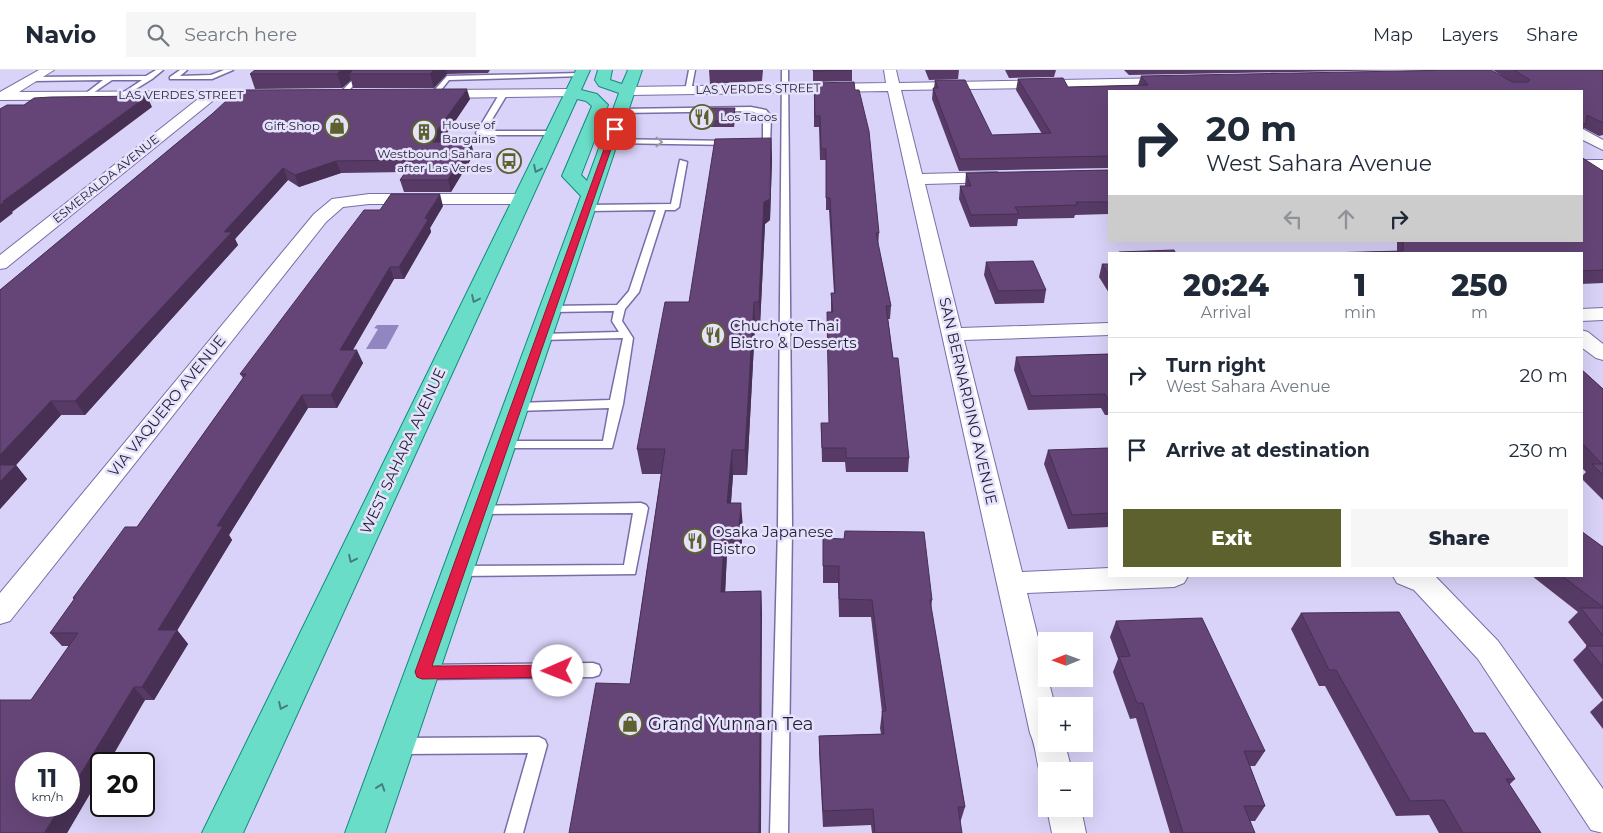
<!DOCTYPE html>
<html lang="en">
<head>
<meta charset="utf-8">
<style>
  :root { --surface:#fff; --page:#f6f6f7; --text:#1f2937; --muted:#747a83; --line:#e0e1e3; --accent:#5c612e }
  body { margin:0; font-family:Montserrat,sans-serif; background:var(--page); color:var(--text); height:100vh; display:flex; flex-direction:column; font-size:19px; white-space:nowrap }
  * { box-sizing:border-box; margin:0 }
  p { font-size:16px; color:var(--muted) }
  .icon { flex:none; width:28px; height:28px; fill:none; stroke:currentColor; stroke-width:2; stroke-linecap:round; stroke-linejoin:round }
  .map { position:relative; flex:1; overflow:hidden }
  .side { position:absolute; left:1108px; top:182px; width:475px; height:325px; display:flex; flex-direction:column; background:var(--surface); border-radius:0px; box-shadow:0 5px 20px #0002 }
  .side>* { flex:none }
  .top-card { position:absolute; left:1108px; top:20px; width:475px; height:152px; border-radius:0px; box-shadow:0 5px 20px #0002; background:#fff; color:var(--text); overflow:hidden }
  .needle { width:32px; rotate:269deg }
  .fabs { position:absolute; left:1038px; top:562px; display:grid; gap:10px }
  .fabs a { display:grid; place-items:center; width:55px; height:55px; border-radius:0px; background:var(--surface); box-shadow:0 5px 20px #0002; font-size:25px }
  .speed { position:absolute; left:15px; top:682px; display:flex; gap:10px; font-size:25px; font-weight:700; text-align:center }
  .speed>* { display:grid; place-content:center; width:65px; height:65px; border-radius:50%; background:var(--surface); box-shadow:0 5px 20px #0002; line-height:1 }
  .speed small { font-size:12px; font-weight:400 }
  .speed .limit { border:2px solid #111; border-radius:8px; background:#fff; color:#111 }
  .pin { position:absolute; display:grid; place-items:center; width:42px; height:42px; color:#fff; margin:-21px; border-radius:10px; box-shadow:0 2px 8px #0006 }
  .me { position:absolute; width:55px; margin:-28px; rotate:269deg; stroke-linejoin:round; filter:drop-shadow(0 0 4px #0008) }
  .turn { display:flex; align-items:center; gap:18px; height:105px; padding:0 15px; font-size:22px }
  .turn .icon { width:65px; height:65px; stroke-width:2.5 }
  .turn b { display:block; font-size:35px; line-height:42px }
  .lanes { display:flex; align-items:center; height:48px; padding:0 15px; background:#0003; justify-content:center; gap:25px; direction:ltr }
  .lanes .off { opacity:.35 }
  .eta { display:flex; justify-content:space-evenly; align-items:center; height:85px; text-align:center }
  .eta b { font-size:30px; font-weight:800; line-height:35px }
  .action { display:flex; gap:10px; margin-top:auto; padding:10px 15px }
  .action a { flex:1; height:58px; border-radius:0px; background:var(--accent); color:#fff; font-size:20px; font-weight:800; line-height:58px; text-align:center }
  .action a+a { background:var(--page); color:var(--text) }
  ul { padding:0; list-style:none }
  li { display:flex; align-items:center; gap:15px; height:75px; padding:0 15px; border-top:1px solid var(--line) }
  li div { flex:1 }
  li b { display:block; font-size:19px }
  li em { font-style:normal }
  header { display:flex; align-items:center; gap:30px; box-sizing:border-box; height:70px; padding:0 25px; background:var(--surface); border-bottom:1px solid var(--line) }
  header strong { font-size:24px }
  nav { display:flex; gap:28px; margin-inline-start:auto; font-size:18px }
  .search { width:350px; height:45px; background:var(--page); display:flex; align-items:center; gap:12px; box-sizing:border-box; padding:0 18px; border-radius:0px; color:var(--muted); font-size:19px }
  .map>svg:first-child { display:block }
  .water { fill:#9186c0 }
  .lines { fill:none; stroke-linecap:round; stroke-linejoin:round }
  .lane-casing { stroke:#796da6; stroke-width:3 }
  .street-casing { stroke:#796da6; stroke-width:2 }
  .primary-casing { stroke:#108b7c; stroke-width:2 }
  .lane { fill:#fff; fill-rule:evenodd }
  .street { fill:#fff; fill-rule:evenodd }
  .primary { fill:#69ddc7; fill-rule:evenodd }
  .wall { fill:#573b66 }
  .shaded-wall { fill:#473053 }
  .building { fill:#654577; stroke:#473053 }
  .oneway { stroke:#9c9aa5 }
  .oneway2 { stroke:#467e7e }
  .route { fill:#e11d48; stroke:#92132f }
  .labels { text-anchor:middle; stroke-width:5; stroke-linejoin:round; paint-order:stroke }
  .far-street-label { font-size:12px; fill:#231e36; stroke:#e6e2fc }
  .far-poi-label { font-size:12px; fill:#231e36; stroke:#e6e2fc; text-anchor:start }
  .poi-label { font-size:15px; fill:#231e36; stroke:#e6e2fc; text-anchor:start }
  .street-label { font-size:15px; fill:#231e36; stroke:#e6e2fc }
  .near-poi-label { font-size:18px; fill:#231e36; stroke:#e6e2fc; text-anchor:start }
</style>
</head>
<body>
<header>
<strong>Navio</strong>
<div class="search"><svg class="icon" aria-label="search" viewBox="0 0 24 24"><circle cx="10" cy="10" r="6"/><path d="M15 15l6 6"/></svg>Search here</div>
<nav><a>Map</a><a>Layers</a><a>Share</a></nav>
</header>
<div class="map">
<svg width="1603" height="763" viewBox="0 0 1603 763">
  <rect width="100%" height="100%" fill="#dad3f9"/>
  <!-- water -->
  <path class="water" d="M377,255H399L386,279H366L378,259L374,258Z"/>
  <g class="lines">
    <defs>
      <path id="lane" d="M156,0H163L152,9L123,27L121,26V24L142,10H112L87,27L85,26V24L103,10L33,11L30,9L33,7L146,6Z
        M180,0H187L180,6L211,5L224,0H233L212,9H170V7Z
        M362,0H369L344,25H340V23Z
        M689,0H695L691,21L688,23L685,21Z
        M782,0H788L792,457L788,763H770L778,457Z
        M581,3L584,5L583,6L449,10L437,25L431,24L447,6Z
        M504,21L508,23L485,61H553L557,63L556,65H477L476,63L500,23Z
        M751,37L766,40L771,46L770,76L763,74V46L751,41L621,43L617,41L621,39Z
        M608,69L731,71L735,73L731,75L611,73H608Z
        M680,90L687,92L679,137L675,140H665L639,222L625,239L622,251L633,268L623,334L612,378H499L497,375L499,372L503,371H603L609,338L516,341L510,337L516,333L610,330L623,268L541,270L536,267L541,264L619,262L612,251L614,241L551,242L546,239L551,236L617,235L629,221L656,140L587,141L583,138L587,135L671,134Z
        M641,433L646,435L648,438L635,504L458,506L453,505L451,501L453,497L458,496L624,495L633,443L480,444L475,442L473,439L475,436Z
        M593,593L599,595L601,600L599,605L593,607L422,609L416,607L414,602L416,597L422,595Z
        M539,667L545,670L547,675L523,763H505L528,683L399,684L393,681L390,676L393,671L399,668Z"/>
      <path id="street" d="M39,0H54L19,22L266,21L273,25L266,29H215L6,198L0,199V185L198,29L0,30V22Z
        M884,0H896L899,13L1171,8L1178,12L1171,16L901,20L922,104L997,102L1005,107L997,112L925,114L961,258L1109,253V265L964,270L1022,502L1109,498V506H1188L1184,513L1174,517L1027,523L1046,600V609H1048L1055,636H1046V674H1065L1072,701H1046V713L1043,712C1036,696 1037,678 1030,663L888,21L628,25L621,21L628,17L886,13Z
        M572,19L577,20L579,23L577,26L437,28L430,24L437,20Z
        M1581,58L1603,70V80L1581,69Z
        M1581,90H1603V100H1581Z
        M369,124H523L531,129L523,134H369L343,137L326,152L10,551L0,554V523L314,144L332,129Z
        M1603,238V250L1581,251V239Z
        M1581,260L1588,262L1603,274V290L1596,288L1581,277Z
        M1393,506H1435L1498,571L1603,719V763L1591,760L1478,589L1414,520L1397,513Z
        M1047,739H1081L1086,763H1052Z"/>
      <path id="primary" d="M576,0H590L581,20L597,24L608,35L581,105L587,111L619,23L599,16L595,10L598,0H612L610,10L622,14L628,0H642L385,763H345L581,126L562,106L592,36L586,31L577,29L243,763H202Z"/>
    </defs>
    <!-- lane casing -->
    <use href="#lane" class="lane-casing"/>
    <!-- street casing -->
    <use href="#street" class="street-casing"/>
    <!-- primary casing -->
    <use href="#primary" class="primary-casing"/>
    <!-- lane -->
    <use href="#lane" class="lane"/>
    <!-- street -->
    <use href="#street" class="street"/>
    <!-- primary -->
    <use href="#primary" class="primary"/>
  </g>
  <!-- wall -->
  <path class="wall" d="M255,0H490L488,3L447,4L434,18H353L351,10L342,18L255,19L250,4Z
    M709,0H763L762,11L710,14Z
    M813,0H852V11L813,12Z
    M925,0H959L958,9L929,10Z
    M1005,0H1056L1054,7L1009,8Z
    M1124,0H1398L1129,5Z
    M1493,0H1603V65L1599,66L1584,58L1581,62V21H1109V98L959,101L932,29L933,18H934L935,10L992,65L1042,64L1016,20L1018,9L1068,17L1138,15L1141,6L1506,9Z
    M855,20L879,163L878,176L891,236L890,249H888L893,288L909,388L908,402H846L845,392H822L821,353H829L827,242H831V223H834L829,140H826V90H820L819,57H814V23Z
    M470,29L441,72L474,84L451,122H404L400,110L406,102L341,103L299,117L288,110L235,169L238,175L85,345H61L16,395L27,409L0,439V220L212,44Z
    M735,38V43L734,57H708V51Z
    M771,68L772,89L770,150L765,154L760,255H755L747,405H733L731,433L743,458L741,483H727L725,522L761,521L762,546L630,614L661,404H642L637,379L689,232Z
    M1109,100V144L1075,145L1074,148L1018,149L1017,156L970,157L959,129L960,116H965L966,103Z
    M1603,101V213L1581,214V184H1326V183L1397,181V171H1581Z
    M443,136L430,158L431,162L404,209H394L353,280L363,293L337,338H308L229,465L232,470L177,560L188,574L154,630H145L101,694V705L67,763L31,630L69,576H62L50,563L74,530L73,528L137,457L243,308L240,304L380,140Z
    M986,192L1046,220L1044,233L995,234L984,205Z
    M1102,194H1109V223L1099,207Z
    M1109,284V345H1105L1101,338L1028,340L1014,300L1016,287Z
    M1581,299L1603,319V430L1581,408V407L1586,402L1581,397Z
    M1109,378V457L1068,459L1044,394L1048,380Z
    M823,468L932,530L931,539L965,737L960,753L962,763H872L871,755L823,757L819,682V666L881,664L880,658L882,642L871,547H839L838,513H823Z
    M1603,477V630L1573,590L1587,576L1568,552L1578,542L1532,506H1581Z
    M1301,543L1474,663L1515,709L1509,715L1541,763H1439L1429,745L1396,746L1325,616H1319L1291,559Z
    M1116,551L1265,681L1255,696H1250L1265,736L1255,751H1250L1255,763H1170L1136,648L1130,649L1113,602L1118,589L1110,567Z
    M1603,630V659L1590,642Z"/>
  <!-- shaded-wall -->
  <path class="shaded-wall" d="M341,0H360L349,4L351,10L342,18L337,4Z
    M434,0H446L447,4L434,18L430,4Z
    M467,19L470,29L433,84L429,72Z
    M147,26L152,37L12,142L13,143L0,153V135L3,131Z
    M735,38V43L734,57L733,51Z
    M771,68L772,89L770,150L765,154L760,255L759,232L764,132Z
    M471,72L474,84L451,122L448,110Z
    M336,91L341,103L299,117L295,105Z
    M283,98L288,110L235,169L238,175L85,345L75,331L224,162Z
    M440,124L443,136L430,158L431,162L404,209L399,197L425,148Z
    M390,197L394,209L345,293L340,280Z
    M754,232L755,255L747,405L745,380Z
    M357,280L363,293L337,338L331,325Z
    M302,325L308,338L229,465L232,470L169,574L158,560L217,456Z
    M51,331L61,345L16,395L27,409L0,439V385Z
    M732,380L733,405L729,458L727,433Z
    M741,433L743,458L741,483L739,458Z
    M725,458L727,483L724,547L721,522Z
    M761,521L762,546L761,763H759Z
    M177,560L188,574L154,630L142,617Z
    M134,617L145,630L108,694H101V705L67,763H44L61,736H69V723Z"/>
  <!-- building -->
  <path class="building" d="M255,0H341L337,4H250Z
    M353,0H434L430,4H349Z
    M813,0H852L813,1Z
    M1455,0H1491L1512,12H1528L1530,10L1514,0H1603V53L1587,45L1586,54H1581V21H1109V86L960,89L933,18H938L935,10H965L992,65L1051,63L1018,9L1063,8L1068,17L1148,15L1141,6Z
    M854,12L855,20H859L869,61L879,163H876L891,236H886L893,288H898L909,388H846V378H822L821,353H829L827,242H833L831,223H835L830,128H826V79H821L820,46H815L814,13Z
    M467,19L429,72H471L448,110H400L414,90L336,91L295,105L283,98L224,162H232L75,331H51L0,385V220L212,44L238,20Z
    M147,26L3,131H5L0,135V39L7,35H24L34,28L51,27Z
    M708,38H735L733,51H708Z
    M771,68L770,129L764,132L759,232H754L745,380H732L727,433H741L739,458H725L721,522L761,521L759,763H569L596,613L630,614L665,379H637L665,232H689L715,69Z
    M1581,87L1603,101V200L1581,201V184H1328L1326,183L1403,181V171H1581Z
    M1109,100V132H1076L1077,135L1015,137L1019,144L971,145L960,116H971L966,103Z
    M391,124H440L425,148L428,150L399,197H390L340,280H357L331,325H302L217,456H223L158,560H177L142,617H134L69,723V694H26V736H61L44,763H0V630H31L78,563H50L75,528H73L125,457H137L246,304H240L364,140H380Z
    M1174,180L1176,184H1120L1119,182Z
    M1033,191L1046,220L998,221L986,192Z
    M1102,194H1109V205Z
    M1109,284V331L1105,324L1031,326L1016,287Z
    M1581,299L1603,319V405L1592,394H1602L1581,372Z
    M1109,378V443L1072,445L1048,380Z
    M0,395H16L0,412Z
    M845,461L924,462L932,530H930L965,737H958L962,763H875L873,739L823,741L819,666L884,664L882,641H886L872,530L839,529V496H823V468L844,469Z
    M1581,461L1603,477V537L1562,506H1581Z
    M1581,538H1603V566Z
    M1399,542L1474,663H1485L1515,709H1506L1541,763H1463L1444,730L1410,731L1336,600H1329L1301,543Z
    M1202,548L1265,681H1244L1265,736H1244L1255,763H1183L1143,633H1137L1119,587L1130,586L1116,551Z
    M1586,576H1603V597Z"/>
  <!-- one-way arrows -->
  <defs><path id="oneway-chevron" d="M-2-3.5L2.5 0L-2 3.5" fill="none" stroke-width="1.6" stroke-linecap="round" stroke-linejoin="round" transform="scale(1.25)"/></defs>
  <use class="oneway" href="#oneway-chevron" transform="translate(659 72) rotate(1)"/>
  <g class="oneway2">
    <use href="#oneway-chevron" transform="translate(537 99) rotate(115)"/>
    <use href="#oneway-chevron" transform="translate(475 229) rotate(115)"/>
    <use href="#oneway-chevron" transform="translate(352 489) rotate(115)"/>
    <use href="#oneway-chevron" transform="translate(282 636) rotate(115)"/>
    <use href="#oneway-chevron" transform="translate(381 717) rotate(-71)"/>
  </g>
  <!-- route -->
  <path class="route" d="M612,57L618,59L432,596L558,595L563,597L565,601L563,605L558,607L422,609L417,607L415,602Z"/>
  <!-- icons -->
  <defs>
    <symbol id="restaurant-ring" viewBox="-11 -11 22 22"><circle r="9.5" fill="#e6e2fc" stroke="#5c612e" stroke-width="1.5"/><path d="M-5-6h1v4h1v-4h1v4h1v-4h1v5L-1.5 .5V6h-2V.5L-5-1ZM5-6V6H3V1.5H1.5Q1.5-4 5-6Z" fill="#5c612e"/></symbol>
    <symbol id="shop-ring" viewBox="-11 -11 22 22"><circle r="9.5" fill="#e6e2fc" stroke="#5c612e" stroke-width="1.5"/><path d="M-5-2.5h2.3a2.7 3.5 0 0 1 5.4 0H5L5.5 6h-11ZM-1.5-2.5h3a1.5 2.3 0 0 0-3 0Z" fill="#5c612e"/></symbol>
    <symbol id="building-ring" viewBox="-11 -11 22 22"><circle r="9.5" fill="#e6e2fc" stroke="#5c612e" stroke-width="1.5"/><path d="M-4-6H4V6H1V3H-1V6H-4ZM-2.5-4.3h1.7v1.8h-1.7ZM.8-4.3h1.7v1.8H.8ZM-2.5-1h1.7V.8h-1.7ZM.8-1h1.7V.8H.8Z" fill="#5c612e"/></symbol>
    <symbol id="bus-ring" viewBox="-11 -11 22 22"><circle r="9.5" fill="#e6e2fc" stroke="#5c612e" stroke-width="1.5"/><path d="M-5-6H5V4H4V6H2V4H-2V6H-4V4H-5ZM-3.5-4V0h7V-4ZM-3.5 1.2v1.5H-2V1.2ZM2 1.2v1.5H3.5V1.2Z" fill="#5c612e"/></symbol>
  </defs>
  <g fill-rule="evenodd">
    <use href="#restaurant-ring" x="688" y="33" width="28" height="28"/>
    <use href="#shop-ring" x="323" y="42" width="28" height="28"/>
    <use href="#building-ring" x="410" y="48" width="28" height="28"/>
    <use href="#bus-ring" x="495" y="77" width="28" height="28"/>
    <use href="#restaurant-ring" x="699" y="251" width="28" height="28"/>
    <use href="#restaurant-ring" x="681" y="457" width="28" height="28"/>
    <use href="#shop-ring" x="616" y="640" width="28" height="28"/>
  </g>
  <g class="labels">
    <!-- far-street labels -->
    <g class="far-street-label">
      <text transform="translate(758 19) rotate(-1)" y="4">LAS VERDES STREET</text>
      <text x="181" y="29">LAS VERDES STREET</text>
      <text transform="translate(106 109) rotate(-39)" y="4">ESMERALDA AVENUE</text>
    </g>
    <!-- far-poi labels -->
    <g class="far-poi-label">
      <text x="720" y="51">Los Tacos</text>
      <text x="442" y="59">House of<tspan x="442" dy="14">Bargains</tspan></text>
      <text x="320" y="60" text-anchor="end">Gift Shop</text>
      <text x="492" y="88" text-anchor="end">Westbound Sahara<tspan x="492" dy="14">after Las Verdes</tspan></text>
    </g>
    <!-- poi labels -->
    <g class="poi-label">
      <text x="730" y="261">Chuchote Thai<tspan x="730" dy="17">Bistro &amp; Desserts</tspan></text>
      <text x="712" y="467">Osaka Japanese<tspan x="712" dy="17">Bistro</tspan></text>
    </g>
    <!-- street labels -->
    <g class="street-label">
      <text transform="translate(968 331) rotate(77)" y="5">SAN BERNARDINO AVENUE</text>
      <text transform="translate(167 336) rotate(-51)" y="5">VIA VAQUERO AVENUE</text>
      <text transform="translate(403 381) rotate(-65)" y="5">WEST SAHARA AVENUE</text>
    </g>
    <!-- near-poi labels -->
    <g class="near-poi-label">
      <text x="648" y="660">Grand Yunnan Tea</text>
    </g>
  </g>
</svg>
<div class="fabs">
<a><svg class="needle" viewBox="-14 -14 28 28"><path d="M0-13l5 13h-10z" fill="#e53935"/><path d="M0 13l5-13h-10z" fill="#747a83"/></svg></a>
<a>+</a>
<a>−</a>
</div>
<div class="speed"><div>11<small>km/h</small></div><div class="limit">20</div></div>
<div class="pin" style="left:615px;top:59px;background:#d93025"><svg class="icon" aria-label="arrive" viewBox="0 0 24 24"><path d="M6 21V4h12l-3 4 3 4H6"/></svg></div>
<svg class="me" style="left:558px;top:601px" viewBox="-20 -20 40 40"><circle r="19" fill="#fff"/><path d="M0-13L10 11 0 6-10 11z" fill="#e11d48"/></svg>
<div class="top-card">
<div class="turn"><svg class="icon" aria-label="right" viewBox="0 0 24 24"><path d="M7 20v-9h11M14 6l5 5-5 5"/></svg><div><b>20 m</b>West Sahara Avenue</div></div>
<div class="lanes"><svg class="icon off" aria-label="left" viewBox="0 0 24 24"><path d="M17 20v-9H6M10 6l-5 5 5 5"/></svg><svg class="icon off" aria-label="ahead" viewBox="0 0 24 24"><path d="M12 20V5M6 11l6-6 6 6"/></svg><svg class="icon" aria-label="right" viewBox="0 0 24 24"><path d="M7 20v-9h11M14 6l5 5-5 5"/></svg></div>
</div>
<section class="side">
<div class="eta">
<div><b>20:24</b><p>Arrival</p></div>
<div><b>1</b><p>min</p></div>
<div><b>250</b><p>m</p></div>
</div>
<ul>
<li><svg class="icon" aria-label="right" viewBox="0 0 24 24"><path d="M7 20v-9h11M14 6l5 5-5 5"/></svg><div><b>Turn right</b><p>West Sahara Avenue</p></div><em>20 m</em></li>
<li><svg class="icon" aria-label="arrive" viewBox="0 0 24 24"><path d="M6 21V4h12l-3 4 3 4H6"/></svg><div><b>Arrive at destination</b></div><em>230 m</em></li>
</ul>
<div class="action"><a>Exit</a><a>Share</a></div>
</section>
</div>
</body>
</html>
